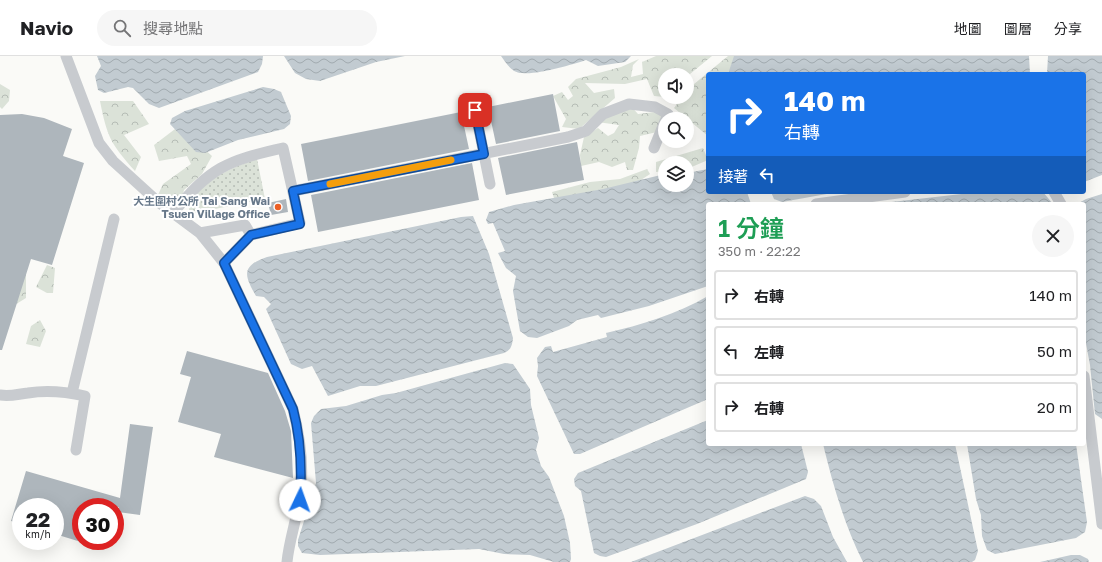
<!DOCTYPE html>
<html lang="zh-TW">
<head>
<meta charset="utf-8">
<style>
  :root { --surface:#fff; --page:#f6f6f6; --text:#202124; --muted:#757577; --line:#e0e0e0 }
  body { margin:0; font-family:"Golos Text","Noto Sans TC",sans-serif; background:var(--page); color:var(--text); height:100vh; display:flex; flex-direction:column; font-size:15px; white-space:nowrap }
  * { box-sizing:border-box; margin:0 }
  p { font-size:13px; color:var(--muted) }
  .icon { flex:none; width:22px; height:22px; fill:none; stroke:currentColor; stroke-width:2; stroke-linecap:round; stroke-linejoin:round }
  .map { position:relative; flex:1; overflow:hidden }
  .details { position:absolute; left:706px; top:146px; width:380px; height:244px; display:flex; flex-direction:column; background:var(--surface); border-radius:4px; box-shadow:0 4px 16px #0002 }
  .details>* { flex:none }
  .top-card { position:absolute; left:706px; top:16px; width:380px; height:122px; border-radius:4px; box-shadow:0 4px 16px #0002; background:#1a73e8; color:#fff; overflow:hidden }
  .controls { position:absolute; left:658px; top:12px; display:grid; gap:8px }
  .controls a { display:grid; place-items:center; width:36px; height:36px; border-radius:50%; background:var(--surface); box-shadow:0 4px 16px #0002; font-size:20px }
  .speed { position:absolute; left:12px; top:442px; display:flex; gap:8px; font-size:20px; font-weight:700; text-align:center }
  .speed>* { display:grid; place-content:center; width:52px; height:52px; border-radius:50%; background:var(--surface); box-shadow:0 4px 16px #0002; line-height:1 }
  .speed small { font-size:10px; font-weight:400 }
  .speed .limit { border:6px solid #d22; background:#fff; color:#111 }
  .pin { position:absolute; display:grid; place-items:center; width:34px; height:34px; color:#fff; margin:-17px; border-radius:8px; box-shadow:0 2px 6px #0006 }
  .me { position:absolute; width:44px; margin:-22px; rotate:3deg; stroke-linejoin:round; filter:drop-shadow(0 0 3px #0008) }
  .turn { display:flex; align-items:center; gap:14px; height:84px; padding:0 12px; font-size:18px }
  .turn .icon { width:52px; height:52px; stroke-width:2.5 }
  .turn b { display:block; font-size:28px; line-height:34px }
  .then { display:flex; align-items:center; height:38px; padding:0 12px; background:#0003; gap:8px; font-size:15px }
  .round { display:grid; place-items:center; flex:none; width:42px; height:42px; border-radius:21px; background:var(--page) }
  .headline { display:flex; align-items:center; justify-content:space-between; height:68px; padding:0 12px }
  h1 { font-size:24px; font-weight:600; line-height:30px; color:#1e9e55 }
  ul { padding:0; list-style:none }
  li { display:flex; align-items:center; gap:12px; height:50px; margin:0 8px 6px; padding:0 4px; border:2px solid var(--line); border-radius:4px }
  li div { flex:1 }
  li b { display:block; font-size:15px }
  li em { font-style:normal }
  header { display:flex; align-items:center; gap:24px; box-sizing:border-box; height:56px; padding:0 20px; background:var(--surface); border-bottom:1px solid var(--line) }
  header strong { font-size:19px }
  nav { display:flex; gap:22px; margin-inline-start:auto; font-size:14px }
  .search { width:280px; height:36px; background:var(--page); display:flex; align-items:center; gap:10px; box-sizing:border-box; padding:0 14px; border-radius:22px; color:var(--muted); font-size:15px }
  .map>svg:first-child { display:block }
  .forest { fill:url(#forest-crowns) }
  .park { fill:url(#park-dots) }
  .water { fill:url(#water-waves) }
  .building { fill:#aeb6bc }
  .lines { fill:none; stroke-linecap:round; stroke-linejoin:round }
  .minor { stroke:#c8cbcf; stroke-width:11 }
  .route-casing { stroke:#114b97; stroke-width:10 }
  .route { stroke:#1a73e8; stroke-width:7 }
  .slow { stroke:#f59e0b; stroke-width:7 }
  .poi-dot { fill:#ec6026; stroke:#fff; stroke-width:1.5 }
  .labels { text-anchor:middle; stroke-width:4; stroke-linejoin:round; paint-order:stroke }
  .poi-label { font-size:11px; font-weight:bold; fill:#67788a; stroke:#fff; text-anchor:end }
</style>
</head>
<body>
<header>
<strong>Navio</strong>
<div class="search"><svg class="icon" aria-label="search" viewBox="0 0 24 24"><circle cx="10" cy="10" r="6"/><path d="M15 15l6 6"/></svg>搜尋地點</div>
<nav><a>地圖</a><a>圖層</a><a>分享</a></nav>
</header>
<div class="map">
<svg width="1102" height="506" viewBox="0 0 1102 506">
  <defs>
    <pattern id="forest-crowns" width="20" height="18" patternUnits="userSpaceOnUse"><rect width="20" height="18" fill="#dbe2d8"/><path d="M2 6a3 3 0 1 1 6 0M12 15a3 3 0 1 1 6 0" fill="none" stroke="#b5bcb5"/></pattern>
    <pattern id="park-dots" width="8" height="8" patternUnits="userSpaceOnUse"><rect width="8" height="8" fill="#dbe2d8"/><path d="M2 2h.1M6 6h.1" fill="none" stroke="#b5bcb5" stroke-width="1.8" stroke-linecap="round"/></pattern>
    <pattern id="water-waves" width="16" height="10" patternUnits="userSpaceOnUse"><rect width="16" height="10" fill="#c2cbd1"/><path d="M0 5q4-4 8 0t8 0" fill="none" stroke="#a1aaaf"/></pattern>
  </defs>
  <rect width="100%" height="100%" fill="#fafaf7"/>
  <!-- forest -->
  <path class="forest" d="M656,0H712L690,18L665,19V41L654,40L647,23L625,28L585,27L594,37L614,33L615,42L579,73L562,71L566,63L553,40L562,36L568,44L573,40L568,31L576,23L621,11L639,3L633,9L631,21L643,18L642,6Z
    M728,0H746L736,18H708V80L674,52L682,41H687L688,33Z
    M0,28L10,34L9,45L2,53L0,51Z
    M100,45H133L149,68L124,79L141,101L135,115C111,88 107,81 100,45Z
    M629,48L638,58L663,55L661,75L640,80L639,92L633,114H627L625,106L612,111L599,106L581,110L580,99L584,81L598,72L608,80L614,77L619,69L597,66Z
    M179,70L212,100L202,118L184,134L180,149L157,141L163,128L191,108L187,100L159,105L154,89Z
    M703,92L708,104L687,113V107H665V115L656,116V106Z
    M647,113L650,118L635,128L555,145L552,136L590,126L620,123Z
    M47,209L55,212L53,237H47L36,231Z
    M26,217V242L13,250Z
    M40,264L46,275L40,291L26,288L31,270Z"/>
  <!-- park -->
  <path class="park" d="M257,103L265,143L190,158L188,147C210,121 226,114 257,103Z"/>
  <!-- water -->
  <path class="water" d="M97,0H263L262,8L258,16L159,52L149,48L133,32L128,31L104,37L98,34L95,20L101,10Z
    M284,0H405L376,6L320,25L306,23L295,17Z
    M501,0H631L625,6L598,10L586,4C571,9 537,19 522,17C512,17 506,7 501,0Z
    M734,0H1029L1030,18H730L729,15Z
    M1048,0H1102V119L1084,126V18H1047Z
    M263,31L274,33L281,36L291,60L290,68L284,73L238,84L205,97L196,96L170,68L172,62L185,55Z
    M708,113V136H747L751,148H708V230L649,250L601,262L598,259L577,264L569,270L537,282L528,281L520,275L513,235L516,220L506,212L498,197L505,195L493,167L488,168L486,164L489,156L514,149L603,133L665,118V129H687V117Z
    M771,136H838L782,146L774,143Z
    M979,136H1043L1053,148H874Z
    M1102,138V363L1095,358L1090,309L1084,277V148H1077L1086,143Z
    M473,160L489,198L513,282C512,290 511,294 504,297L376,330H360L328,340L312,310L302,313L291,308L266,253L271,248L264,241L256,240C244,219 241,210 267,201L461,161Z
    M708,240V343L580,398H574L537,320L538,310L537,302L545,291L551,290L553,296L607,281L606,277C641,269 677,258 708,240Z
    M505,307L513,308L530,333L531,349L539,382L536,394L541,410L549,421L564,460L570,487L571,503L570,506H554L530,499L504,498L479,493L320,499L302,497L298,490V484L316,427L311,367L314,360L321,353L346,350L382,339L396,337Z
    M708,364V388H801L808,416L806,423L697,468L606,501L600,500L594,497L581,435L575,430L574,423L578,417Z
    M823,388H955L978,495L975,504L972,506H863C844,468 833,429 823,388Z
    M967,388H1076L1087,466L1085,476L1076,482L995,498L987,494L982,480L981,459L976,443Z
    M805,440L814,443L821,450L833,481L847,506H631Z
    M1071,499H1080L1088,503L1089,506H1040Z"/>
  <!-- building -->
  <path class="building" d="M553,38L560,75L496,88L488,51Z
    M461,56L469,93L308,125L301,88Z
    M22,58L44,62L72,73L63,100L84,107L52,209L31,203L2,294H0V59Z
    M577,86L584,124L506,139L498,102Z
    M472,107L479,144L318,176L311,139Z
    M286,143L288,156L271,159L268,147Z
    M187,295L268,317L285,355L291,375L293,422L214,401L221,378L178,366L191,321L180,318Z
    M130,368L153,371L140,459L118,456L119,451H81V486L55,478V451H21V468L11,465L26,415L120,442Z"/>
  <g class="lines">
    <!-- minor -->
    <path class="minor" d="M66,0L99,87L113,105L157,145L200,177L224,207L293,353C300,381 305,415 299,445C296,466 289,485 287,506
      M475,54L490,128
      M654,92L665,65
      M293,135L568,81L586,75L603,58L629,48L655,51L668,58L666,63
      M1054,136L1061,148
      M816,148L905,136
      M173,157C211,111 226,105 283,92L300,167L251,179L224,207
      M200,177L245,169L251,179
      M1084,320L1102,468
      M72,337L114,163
      M0,339C10,341 18,338 28,337C47,334 67,336 85,340L76,394"/>
  </g>
  <g class="lines">
    <defs>
      <path id="route" d="M300,444C302,413 301,383 293,353L224,207L251,179L300,168L293,135L484,98L475,54"/>
    </defs>
    <!-- route casing -->
    <use href="#route" class="route-casing"/>
    <!-- route -->
    <use href="#route" class="route"/>
    <!-- slow -->
    <path class="slow" d="M330,128L451,104"/>
  </g>
  <!-- markers -->
  <circle class="poi-dot" cx="278" cy="151" r="4"/>
  <g class="labels">
    <!-- poi labels -->
    <g class="poi-label">
      <text x="270" y="149">大生圍村公所 Tai Sang Wai<tspan x="270" dy="13">Tsuen Village Office</tspan></text>
    </g>
  </g>
</svg>
<div class="controls">
<a><svg class="icon" aria-label="sound" viewBox="0 0 24 24"><path d="M4 9h4l5-4v14l-5-4H4zM17 9q2 3 0 6"/></svg></a>
<a><svg class="icon" aria-label="search" viewBox="0 0 24 24"><circle cx="10" cy="10" r="6"/><path d="M15 15l6 6"/></svg></a>
<a><svg class="icon" aria-label="layers" viewBox="0 0 24 24"><path d="M12 4l9 5-9 5-9-5zM3 14l9 5 9-5"/></svg></a>
</div>
<div class="speed"><div>22<small>km/h</small></div><div class="limit">30</div></div>
<div class="pin" style="left:475px;top:54px;background:#d93025"><svg class="icon" aria-label="arrive" viewBox="0 0 24 24"><path d="M6 21V4h12l-3 4 3 4H6"/></svg></div>
<svg class="me" style="left:300px;top:444px" viewBox="-20 -20 40 40"><circle r="19" fill="#fff"/><path d="M0-13L10 11 0 6-10 11z" fill="#1a73e8"/></svg>
<div class="top-card">
<div class="turn"><svg class="icon" aria-label="right" viewBox="0 0 24 24"><path d="M7 20v-9h11M14 6l5 5-5 5"/></svg><div><b>140 m</b>右轉</div></div>
<div class="then">接著<svg class="icon" aria-label="left" viewBox="0 0 24 24"><path d="M17 20v-9H6M10 6l-5 5 5 5"/></svg></div>
</div>
<section class="details">
<div class="headline"><div><h1>1 分鐘</h1><p>350 m · 22:22</p></div><a class="round"><svg class="icon" aria-label="close" viewBox="0 0 24 24"><path d="M6 6l12 12M18 6L6 18"/></svg></a></div>
<ul>
<li><svg class="icon" aria-label="right" viewBox="0 0 24 24"><path d="M7 20v-9h11M14 6l5 5-5 5"/></svg><div><b>右轉</b></div><em>140 m</em></li>
<li><svg class="icon" aria-label="left" viewBox="0 0 24 24"><path d="M17 20v-9H6M10 6l-5 5 5 5"/></svg><div><b>左轉</b></div><em>50 m</em></li>
<li><svg class="icon" aria-label="right" viewBox="0 0 24 24"><path d="M7 20v-9h11M14 6l5 5-5 5"/></svg><div><b>右轉</b></div><em>20 m</em></li>
</ul>
</section>
</div>
</body>
</html>
